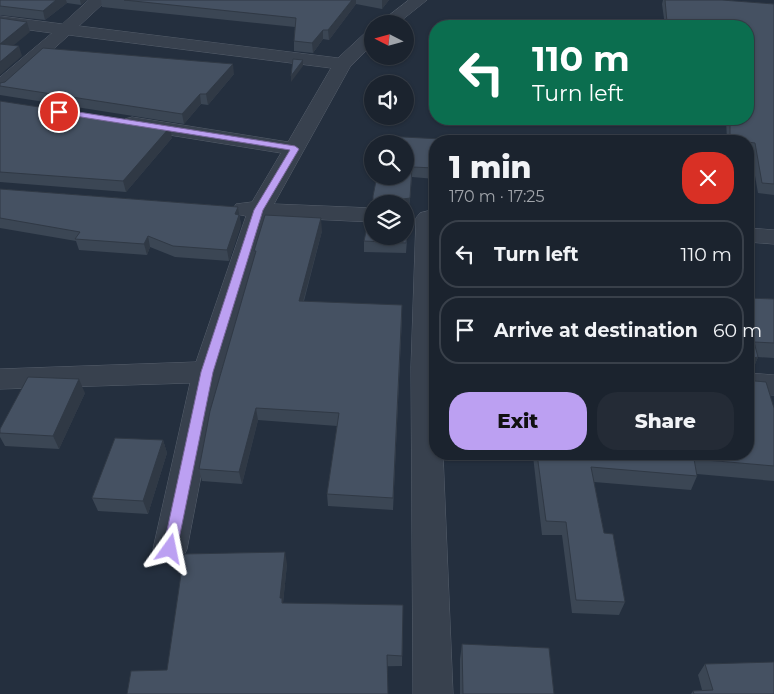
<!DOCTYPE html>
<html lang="en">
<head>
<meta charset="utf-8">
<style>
  :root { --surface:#1b232e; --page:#242b36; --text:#f1f3f6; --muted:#a0a4aa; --line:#39404a; --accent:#bca0f2 }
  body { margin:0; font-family:Montserrat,sans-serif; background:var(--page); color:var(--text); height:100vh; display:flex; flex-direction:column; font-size:19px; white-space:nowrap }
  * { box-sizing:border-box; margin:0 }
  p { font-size:16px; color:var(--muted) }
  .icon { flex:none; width:28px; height:28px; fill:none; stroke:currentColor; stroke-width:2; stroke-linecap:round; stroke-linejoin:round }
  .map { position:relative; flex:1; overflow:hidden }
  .panel { position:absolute; left:429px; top:135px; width:325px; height:325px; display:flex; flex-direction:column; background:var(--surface); border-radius:20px; box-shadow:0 1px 4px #0004,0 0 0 1px var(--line) }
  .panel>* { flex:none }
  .top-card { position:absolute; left:429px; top:20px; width:325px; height:105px; border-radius:20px; box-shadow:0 1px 4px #0004,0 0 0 1px var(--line); background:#0b6e4f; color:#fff; overflow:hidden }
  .needle { width:32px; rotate:276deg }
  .controls { position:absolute; left:364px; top:15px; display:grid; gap:10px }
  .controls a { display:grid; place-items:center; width:50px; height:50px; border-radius:50%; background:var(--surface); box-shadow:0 1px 4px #0004,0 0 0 1px var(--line); font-size:25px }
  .pin { position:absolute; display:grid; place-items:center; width:42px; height:42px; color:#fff; margin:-21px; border:2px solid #fff; border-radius:50%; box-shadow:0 1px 5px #0007 }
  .me { position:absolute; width:55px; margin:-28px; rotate:12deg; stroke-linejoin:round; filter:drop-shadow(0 0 4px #0008) }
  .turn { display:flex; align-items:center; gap:18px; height:105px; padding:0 20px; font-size:22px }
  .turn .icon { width:65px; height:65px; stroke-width:2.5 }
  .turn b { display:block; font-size:35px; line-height:42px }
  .round { display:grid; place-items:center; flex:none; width:52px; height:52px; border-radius:20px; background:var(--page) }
  .overview { display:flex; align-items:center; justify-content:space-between; height:85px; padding:0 20px }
  h1 { font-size:30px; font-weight:800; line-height:38px }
  .cta { display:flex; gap:10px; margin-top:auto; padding:10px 20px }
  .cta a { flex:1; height:58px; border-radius:20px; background:var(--accent); color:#111; font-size:20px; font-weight:800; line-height:58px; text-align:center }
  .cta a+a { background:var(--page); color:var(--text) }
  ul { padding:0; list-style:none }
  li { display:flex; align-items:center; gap:15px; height:68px; margin:0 10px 8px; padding:0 10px; border:2px solid var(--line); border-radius:20px }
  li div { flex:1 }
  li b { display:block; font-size:19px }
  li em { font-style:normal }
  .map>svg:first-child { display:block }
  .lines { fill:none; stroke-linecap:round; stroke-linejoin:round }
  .minor-casing { stroke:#565f6c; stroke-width:1 }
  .minor { fill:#38414e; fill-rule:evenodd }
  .wall { fill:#3b4654 }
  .shaded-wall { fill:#303945 }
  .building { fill:#455162; stroke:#303945 }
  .route { fill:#bca0f2; stroke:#7a689d }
</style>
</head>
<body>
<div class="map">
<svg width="774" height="694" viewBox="0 0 774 694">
  <rect width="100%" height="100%" fill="#242f3e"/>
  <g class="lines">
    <defs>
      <path id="minor" d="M89,0H107L79,26L338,58L366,32L372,31V45L350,67L274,204L372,208V222L268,217L221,372L187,549L182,560L170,564L158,560L153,549L190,383L0,389V369L196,362L246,216L236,214L233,209L236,204L252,202L281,153L132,129L125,127L122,123L125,119L132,117L288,142L331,68L69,35L7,91L0,93V77L52,33L0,26V16L62,24Z
        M409,0H427L397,24H378Z
        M428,211L435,213V454H443L453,694H413L411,367L416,218L420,213Z
        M748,228L774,230V244L748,242Z
        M748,373L774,375V395L748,394Z"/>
    </defs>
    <!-- minor casing -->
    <use href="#minor" class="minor-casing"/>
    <!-- minor -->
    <use href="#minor" class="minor"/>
  </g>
  <!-- wall -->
  <path class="wall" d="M0,0H87L81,5L67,3L45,20L0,15Z
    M101,0H389L382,9L356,4L329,40L323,39L313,53L294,51V41L295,27L102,7Z
    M663,0H722L774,4V195L758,193L751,153L748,152V141H727L726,119H748V26H665L662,4Z
    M234,74L208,105L201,104L184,124L0,95V86Z
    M0,101L172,138L126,192L0,182Z
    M385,136L435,141V179L412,177L409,208L405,210V204Z
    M0,189L238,207L241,225L229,261L175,257L150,247L147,255L79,250L76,241L0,228Z
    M408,226L406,253L364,252V241Z
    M322,231L304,301L402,317L393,510L328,506L327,494L337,426L258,420L242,484L202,481L199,469L255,255L254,251Z
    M748,298L774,299V358L758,357L753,369V379L774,408V481L697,474V476L691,490L594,482L604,533L625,602L619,615L572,613L562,535H542L533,456V454H748Z
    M85,393L59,449L5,446L0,437V429Z
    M163,440L167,453L148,514L98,511L92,498Z
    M287,564L283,603L403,605L402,666L167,670Z
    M462,644L554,694H460V659Z
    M705,664L774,694H691L693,691L702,690L698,675Z"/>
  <!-- shaded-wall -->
  <path class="shaded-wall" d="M56,0H66L67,3L45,20L43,11Z
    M80,0H87L81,5Z
    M352,0H356V4L329,40L328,30Z
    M382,0H389L382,9Z
    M27,22L30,32L3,54L0,44Z
    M323,30V39L313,53L312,43Z
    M19,46L22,56L0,75V62Z
    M303,60V66L291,82V76Z
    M233,64L234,74L208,105L206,94Z
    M200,94L201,104L184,124L182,114Z
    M170,127L172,138L126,192L123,181Z
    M412,167L409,208L405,210V204H403V199Z
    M238,207L241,225L229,261L227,250L235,214Z
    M321,218L322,231L300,313L299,301Z
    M148,236L150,247L147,255L144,244Z
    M758,357L752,371L753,358Z
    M79,379L85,393L59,449L53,436Z
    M256,408L258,420L242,484L239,472Z
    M163,440L167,453L148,514L143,501Z
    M285,552L287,564L283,603L284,609L280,598Z"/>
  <!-- building -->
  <path class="building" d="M0,0H56L43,11L0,6Z
    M124,0H352L328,30H323L312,43L294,41L296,18Z
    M665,0H722L774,4V184L762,183L755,143L748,142V141L730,140V119H748V26H666L667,22Z
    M0,18L27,22L0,44Z
    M0,44L19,46L0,62Z
    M43,48L233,64L206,94H200L182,114L0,86V83L5,82Z
    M293,59L303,60L291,76Z
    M0,101L170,127L123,181L0,172Z
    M385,136L479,141H485H435V168L412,167L410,198L403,199V204H373V196L377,176H405V144H384Z
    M0,189L238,207L235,214L239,215L227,250L173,246L148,236L144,244L75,239L80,232L0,218Z
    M372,212V236H405V214L408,216L406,243L364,241L370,213Z
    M265,215L321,218L299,301L402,305L393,498L327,494L339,413L256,408L239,472L199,469L210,411L256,251H254Z
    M748,296V298L774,299V343L754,342L758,357L753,358V379L755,381L766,382L774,408V466L694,459L697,476L591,467L604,533L613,534L625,602L576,600L566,522L546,521L537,454H748Z
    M28,377L79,379L53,436L0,433V429Z
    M115,438L163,440L143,501L92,498Z
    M285,552L280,598H282V603L403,605L402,656L387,655L388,694H127L131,671L167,670L184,554Z
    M462,644L549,648L554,694H463Z
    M774,662V694H694L693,691L713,690L705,664Z"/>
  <!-- route -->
  <path class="route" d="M59,109L295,146L299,149L263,210L213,372L177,549L175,553L170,555L165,553L163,549L201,372L254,210L290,150L56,113V110Z"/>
</svg>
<div class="controls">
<a><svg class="needle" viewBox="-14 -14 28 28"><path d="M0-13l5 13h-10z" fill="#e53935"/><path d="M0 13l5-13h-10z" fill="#a0a4aa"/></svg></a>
<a><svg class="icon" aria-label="sound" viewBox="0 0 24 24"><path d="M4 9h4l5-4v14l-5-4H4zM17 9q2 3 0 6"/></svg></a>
<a><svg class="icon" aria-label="search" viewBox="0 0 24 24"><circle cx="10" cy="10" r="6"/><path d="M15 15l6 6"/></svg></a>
<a><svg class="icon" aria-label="layers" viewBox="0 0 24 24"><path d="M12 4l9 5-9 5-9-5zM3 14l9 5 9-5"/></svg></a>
</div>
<div class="pin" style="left:59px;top:112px;background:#d93025"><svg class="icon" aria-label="arrive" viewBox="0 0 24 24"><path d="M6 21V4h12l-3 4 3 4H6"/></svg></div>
<svg class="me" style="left:170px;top:549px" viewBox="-20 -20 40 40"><path d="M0-17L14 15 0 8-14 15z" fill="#bca0f2" stroke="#fff" stroke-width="4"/></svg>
<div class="top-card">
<div class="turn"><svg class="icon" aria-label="left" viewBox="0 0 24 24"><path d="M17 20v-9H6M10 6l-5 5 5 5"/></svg><div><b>110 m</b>Turn left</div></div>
</div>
<section class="panel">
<div class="overview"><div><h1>1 min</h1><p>170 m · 17:25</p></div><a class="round" style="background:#d93025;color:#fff"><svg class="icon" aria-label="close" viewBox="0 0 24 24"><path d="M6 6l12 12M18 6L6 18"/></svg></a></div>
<ul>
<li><svg class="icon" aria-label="left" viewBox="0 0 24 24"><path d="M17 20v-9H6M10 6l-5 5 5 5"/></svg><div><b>Turn left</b></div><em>110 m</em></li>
<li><svg class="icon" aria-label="arrive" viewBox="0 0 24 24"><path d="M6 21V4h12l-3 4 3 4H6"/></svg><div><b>Arrive at destination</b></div><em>60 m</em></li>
</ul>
<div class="cta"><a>Exit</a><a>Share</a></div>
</section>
</div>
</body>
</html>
